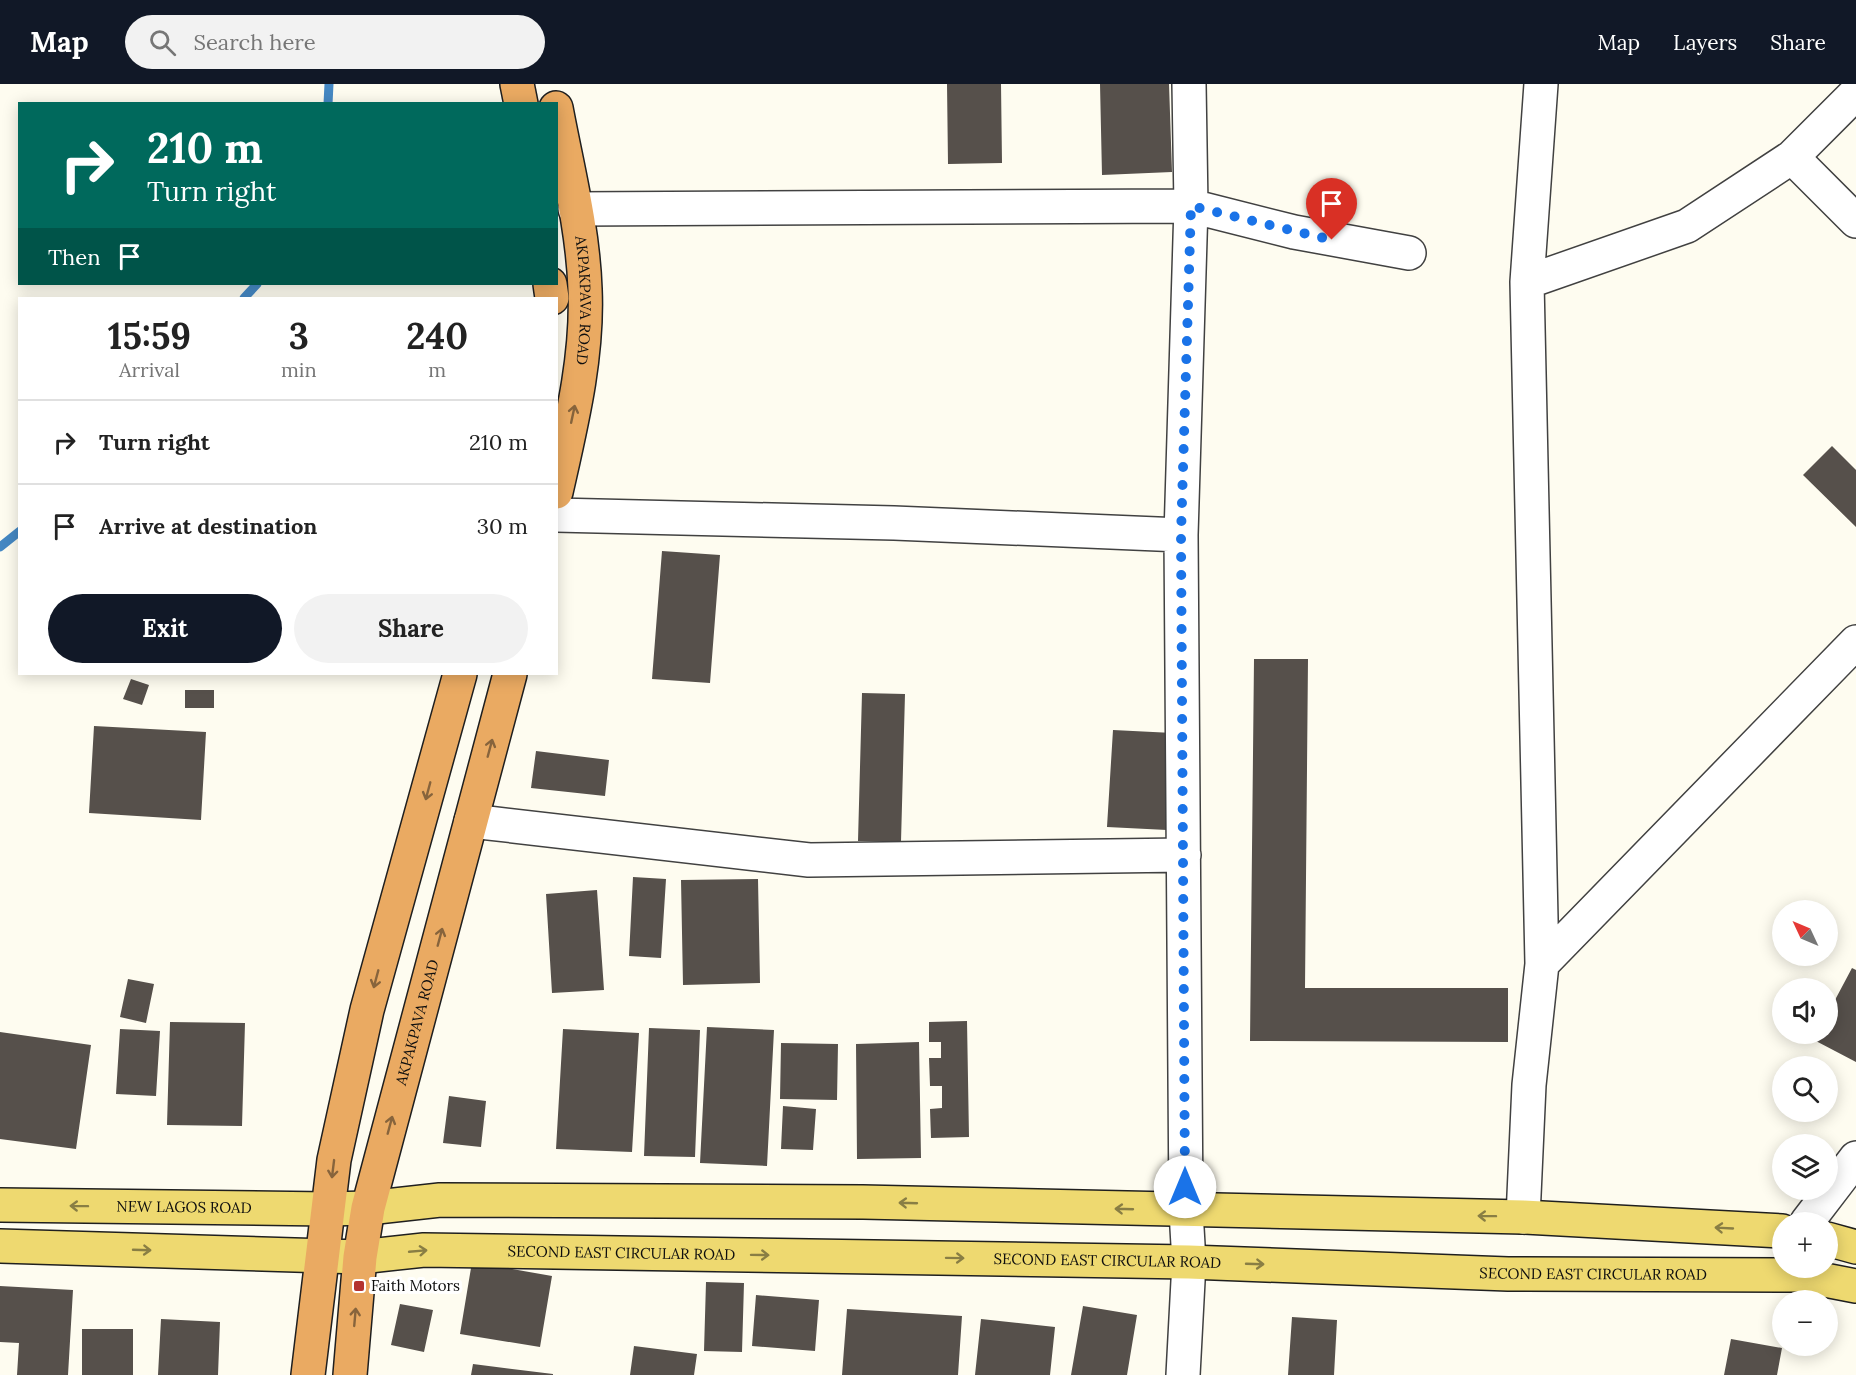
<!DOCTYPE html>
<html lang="en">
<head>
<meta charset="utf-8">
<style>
  :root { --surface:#fff; --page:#f2f2f2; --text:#222; --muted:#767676; --line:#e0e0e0; --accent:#111827 }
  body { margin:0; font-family:Lora,serif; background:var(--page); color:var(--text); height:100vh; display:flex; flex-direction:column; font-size:22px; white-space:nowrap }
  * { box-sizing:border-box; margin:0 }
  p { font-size:20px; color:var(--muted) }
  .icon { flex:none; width:33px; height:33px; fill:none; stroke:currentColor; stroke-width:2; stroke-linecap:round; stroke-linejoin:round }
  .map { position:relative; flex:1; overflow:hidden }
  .panel { position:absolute; left:18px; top:213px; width:540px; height:378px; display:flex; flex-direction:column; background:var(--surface); border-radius:0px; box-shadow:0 3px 15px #0003 }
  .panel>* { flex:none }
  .banner { position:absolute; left:18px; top:18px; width:540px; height:183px; border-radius:0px; box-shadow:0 3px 15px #0003; background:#00695c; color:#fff; overflow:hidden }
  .needle { width:39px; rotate:314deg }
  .controls { position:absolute; left:1772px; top:816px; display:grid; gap:12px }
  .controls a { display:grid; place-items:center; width:66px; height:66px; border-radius:50%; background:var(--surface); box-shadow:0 3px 15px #0003; font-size:30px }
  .pin { position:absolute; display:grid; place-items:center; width:51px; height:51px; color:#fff; margin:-62px -26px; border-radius:50% 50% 50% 0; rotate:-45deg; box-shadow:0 0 6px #0007 }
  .pin .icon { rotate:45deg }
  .me { position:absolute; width:66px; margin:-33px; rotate:0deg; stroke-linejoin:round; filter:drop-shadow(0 0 4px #0008) }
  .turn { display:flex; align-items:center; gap:21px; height:126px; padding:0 30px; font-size:27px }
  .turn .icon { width:78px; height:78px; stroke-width:2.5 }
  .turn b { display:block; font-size:42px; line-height:51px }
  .then { display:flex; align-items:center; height:57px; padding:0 30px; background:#0003; gap:12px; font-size:22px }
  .eta { display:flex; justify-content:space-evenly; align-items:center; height:102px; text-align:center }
  .eta b { font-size:36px; font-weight:800; line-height:42px }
  .primary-button { display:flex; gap:12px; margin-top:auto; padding:12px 30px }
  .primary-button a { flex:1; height:69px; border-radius:36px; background:var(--accent); color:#fff; font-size:24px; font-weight:800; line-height:69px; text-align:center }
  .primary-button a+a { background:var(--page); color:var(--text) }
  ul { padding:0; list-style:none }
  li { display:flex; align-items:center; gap:18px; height:84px; padding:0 30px; border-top:2px solid var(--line) }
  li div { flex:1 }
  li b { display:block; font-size:22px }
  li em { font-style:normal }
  header { display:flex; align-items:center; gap:36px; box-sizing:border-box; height:84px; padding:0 30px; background:var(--accent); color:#fff }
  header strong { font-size:28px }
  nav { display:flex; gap:33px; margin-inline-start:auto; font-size:21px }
  .search { width:420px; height:54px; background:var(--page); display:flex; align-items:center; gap:15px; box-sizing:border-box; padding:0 21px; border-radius:33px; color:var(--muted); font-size:22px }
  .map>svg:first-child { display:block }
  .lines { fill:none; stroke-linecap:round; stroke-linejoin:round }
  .stream { stroke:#4588c3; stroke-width:9 }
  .building { fill:#56504b }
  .minor-casing { stroke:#414141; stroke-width:36 }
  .major-casing { stroke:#1f1f1f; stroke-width:36 }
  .highway-casing { stroke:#1f1f1f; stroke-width:36 }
  .minor { stroke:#fff; stroke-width:33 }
  .major { stroke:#eed970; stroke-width:33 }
  .highway { stroke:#eaaa62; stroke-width:33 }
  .oneway { stroke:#87643c }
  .oneway2 { stroke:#897e44 }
  .route { stroke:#1a73e8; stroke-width:10; stroke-dasharray:0 18 }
  .poi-dot { fill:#b43330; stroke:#fff; stroke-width:2 }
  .labels { text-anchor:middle; stroke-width:6; stroke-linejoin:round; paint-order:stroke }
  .street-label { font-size:15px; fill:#0e0e0e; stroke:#fff }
  .poi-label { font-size:15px; fill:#0e0e0e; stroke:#fff; text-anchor:start }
</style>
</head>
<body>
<header>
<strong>Map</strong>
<div class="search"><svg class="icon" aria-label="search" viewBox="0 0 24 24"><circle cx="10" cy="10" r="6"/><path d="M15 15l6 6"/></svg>Search here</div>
<nav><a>Map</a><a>Layers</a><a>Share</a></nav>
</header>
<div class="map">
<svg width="1856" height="1291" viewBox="0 0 1856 1291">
  <rect width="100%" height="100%" fill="#fefcf0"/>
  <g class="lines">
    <!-- stream -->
    <path class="stream" d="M328,20L329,0
      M244,214L257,200
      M0,463L20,447"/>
  </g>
  <!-- building -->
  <path class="building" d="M947,0H1001L1002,79L948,80Z
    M1100,0H1169L1172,88L1102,91Z
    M1832,362L1856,386V443L1803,391Z
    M662,467L720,471L710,599L652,595Z
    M1254,575H1308L1305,904H1508V958L1250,957Z
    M131,595L149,601L142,621L123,615Z
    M185,606H214V624H185Z
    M862,609L905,610L901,758L858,757Z
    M94,642L206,648L201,736L89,729Z
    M1113,646L1173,649L1167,746L1107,743Z
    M536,667L609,676L605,712L531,704Z
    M633,793L666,795L661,874L629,872Z
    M758,795L760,899L683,901L681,796Z
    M597,806L604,906L552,909L546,810Z
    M1852,884L1856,886V978L1814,956L1817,950H1827V931Z
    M128,895L154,900L146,939L120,933Z
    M967,937L969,1053L931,1054L930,1025L942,1024V1002H930L929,974H941V958H929V938Z
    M170,938L245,939L242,1042L167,1041Z
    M707,943L774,946L767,1082L700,1079Z
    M649,944L700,946L695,1073L644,1072Z
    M120,945L160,947L156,1012L116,1010Z
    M563,945L639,949L632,1068L556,1065Z
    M0,948L91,961L76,1065L0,1055Z
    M919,958L921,1074L857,1075L856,960Z
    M781,959L838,960L837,1016L780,1015Z
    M449,1012L486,1017L481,1063L443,1059Z
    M783,1022L816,1025L813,1066L781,1065Z
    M472,1178L552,1192L540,1263L460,1250Z
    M706,1198L744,1199L742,1268L704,1267Z
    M0,1202L73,1206L68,1291H17L19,1259L0,1258Z
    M756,1211L819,1216L815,1267L752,1262Z
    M400,1220L433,1226L424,1268L391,1261Z
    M1083,1222L1137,1231L1127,1291H1071Z
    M847,1225L962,1232L958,1291H842Z
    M1292,1233L1337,1236L1334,1291H1288Z
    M161,1235L220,1238L218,1291H158Z
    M981,1235L1055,1243L1050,1291H975Z
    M82,1245H133V1291H82Z
    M1731,1255L1782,1264L1777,1291H1724Z
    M634,1262L697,1270L694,1291H630Z
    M473,1280L553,1290V1291H471Z"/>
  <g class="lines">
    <defs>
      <path id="minor" d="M1792,73L1856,137
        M575,125L1191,122L1294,148L1409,169
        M1527,198L1687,142L1792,73L1856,9
        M556,431L894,439L1181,451
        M471,737L809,776L1184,771
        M1542,880L1856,558
        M1523,1133L1529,1001L1542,880L1527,198L1541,0
        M1807,1138L1856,1074
        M1183,1291L1189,1178L1186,1127L1181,451L1191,122L1189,0"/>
      <g id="major">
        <path id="s1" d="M0,1121L328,1125L368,1124L440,1116L863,1118L1523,1133L1782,1147"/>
        <path d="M1827,1155L1856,1163"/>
        <path id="s2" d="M0,1162L360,1173L424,1166L1189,1178L1508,1190L1799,1191L1856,1202"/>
      </g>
      <g id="highway">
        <path d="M517,0L521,20"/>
        <path id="s3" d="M556,24C567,83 583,144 585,205C588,273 571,341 556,408"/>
        <path d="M550,200L552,214"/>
        <path d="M308,1291L334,1076L367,926L460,590"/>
        <path id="s4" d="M350,1291L360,1173L368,1124L510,590"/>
      </g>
    </defs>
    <!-- minor casing -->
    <use href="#minor" class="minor-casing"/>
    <!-- major casing -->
    <use href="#major" class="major-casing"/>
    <!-- highway casing -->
    <use href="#highway" class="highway-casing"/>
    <!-- minor -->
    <use href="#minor" class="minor"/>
    <!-- major -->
    <use href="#major" class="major"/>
    <!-- highway -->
    <use href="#highway" class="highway"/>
  </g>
  <!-- one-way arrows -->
  <defs><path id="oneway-shaft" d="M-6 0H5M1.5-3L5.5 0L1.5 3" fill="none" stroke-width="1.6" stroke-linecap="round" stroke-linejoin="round" transform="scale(1.5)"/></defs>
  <g class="oneway">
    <use href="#oneway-shaft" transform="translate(573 330) rotate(-78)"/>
    <use href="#oneway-shaft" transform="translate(490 664) rotate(-75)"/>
    <use href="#oneway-shaft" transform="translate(428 707) rotate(105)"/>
    <use href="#oneway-shaft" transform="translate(440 853) rotate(-75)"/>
    <use href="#oneway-shaft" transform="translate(376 895) rotate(105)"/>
    <use href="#oneway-shaft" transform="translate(390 1041) rotate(-75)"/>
    <use href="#oneway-shaft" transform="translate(333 1085) rotate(97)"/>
    <use href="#oneway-shaft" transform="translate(355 1233) rotate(-85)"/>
  </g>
  <g class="oneway2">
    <use href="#oneway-shaft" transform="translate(908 1119) rotate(-178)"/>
    <use href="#oneway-shaft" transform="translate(79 1122) rotate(-179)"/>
    <use href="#oneway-shaft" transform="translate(1124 1125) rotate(-178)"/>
    <use href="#oneway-shaft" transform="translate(1487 1132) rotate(-179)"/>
    <use href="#oneway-shaft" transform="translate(1724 1144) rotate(-177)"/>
    <use href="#oneway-shaft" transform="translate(142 1166) rotate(2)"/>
    <use href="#oneway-shaft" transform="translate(418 1167) rotate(-5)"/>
    <use href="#oneway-shaft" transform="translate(760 1171) rotate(1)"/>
    <use href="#oneway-shaft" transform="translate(955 1174) rotate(1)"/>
    <use href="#oneway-shaft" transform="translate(1255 1180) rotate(2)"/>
  </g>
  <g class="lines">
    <!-- route -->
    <path class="route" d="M1185,1103L1181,451L1191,122L1332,156"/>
  </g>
  <!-- markers -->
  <rect class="poi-dot" x="353" y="1196" width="12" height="12" rx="3"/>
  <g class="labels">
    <!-- street labels -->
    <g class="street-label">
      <text dy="5" stroke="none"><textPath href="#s3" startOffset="195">AKPAKPAVA ROAD</textPath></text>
      <text dy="5" stroke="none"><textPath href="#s4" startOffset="360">AKPAKPAVA ROAD</textPath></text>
      <text dy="5" stroke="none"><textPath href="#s1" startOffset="184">NEW LAGOS ROAD</textPath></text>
      <text dy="5" stroke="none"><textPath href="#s2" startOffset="622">SECOND EAST CIRCULAR ROAD</textPath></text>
      <text dy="5" stroke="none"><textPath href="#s2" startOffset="1108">SECOND EAST CIRCULAR ROAD</textPath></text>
      <text dy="5" stroke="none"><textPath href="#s2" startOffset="1594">SECOND EAST CIRCULAR ROAD</textPath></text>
    </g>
    <!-- poi labels -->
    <g class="poi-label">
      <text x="371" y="1207">Faith Motors</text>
    </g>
  </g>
</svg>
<div class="controls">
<a><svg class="needle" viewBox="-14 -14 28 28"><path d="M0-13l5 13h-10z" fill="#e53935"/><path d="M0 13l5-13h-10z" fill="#767676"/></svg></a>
<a><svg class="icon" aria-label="sound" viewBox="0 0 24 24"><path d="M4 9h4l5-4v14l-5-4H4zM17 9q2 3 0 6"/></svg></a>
<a><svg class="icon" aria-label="search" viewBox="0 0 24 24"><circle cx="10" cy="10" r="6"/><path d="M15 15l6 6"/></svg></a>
<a><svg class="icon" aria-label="layers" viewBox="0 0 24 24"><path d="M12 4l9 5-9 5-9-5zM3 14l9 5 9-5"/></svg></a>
<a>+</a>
<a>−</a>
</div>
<div class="pin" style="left:1332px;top:156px;background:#d93025"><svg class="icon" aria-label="arrive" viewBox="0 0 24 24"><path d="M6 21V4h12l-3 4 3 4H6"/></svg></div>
<svg class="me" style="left:1185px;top:1103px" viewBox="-20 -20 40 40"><circle r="19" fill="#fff"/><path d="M0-13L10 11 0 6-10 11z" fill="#1a73e8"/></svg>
<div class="banner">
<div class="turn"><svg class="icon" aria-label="right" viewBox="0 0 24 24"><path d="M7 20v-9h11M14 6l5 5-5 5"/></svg><div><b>210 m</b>Turn right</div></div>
<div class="then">Then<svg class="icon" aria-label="arrive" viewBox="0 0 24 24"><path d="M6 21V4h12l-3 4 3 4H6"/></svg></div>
</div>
<section class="panel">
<div class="eta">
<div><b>15:59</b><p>Arrival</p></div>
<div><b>3</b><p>min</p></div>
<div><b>240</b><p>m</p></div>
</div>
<ul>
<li><svg class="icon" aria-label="right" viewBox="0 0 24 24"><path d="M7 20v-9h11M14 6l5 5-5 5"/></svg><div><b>Turn right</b></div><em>210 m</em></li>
<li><svg class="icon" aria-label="arrive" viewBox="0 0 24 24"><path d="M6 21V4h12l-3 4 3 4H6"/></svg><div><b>Arrive at destination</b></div><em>30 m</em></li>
</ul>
<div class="primary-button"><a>Exit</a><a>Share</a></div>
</section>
</div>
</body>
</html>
